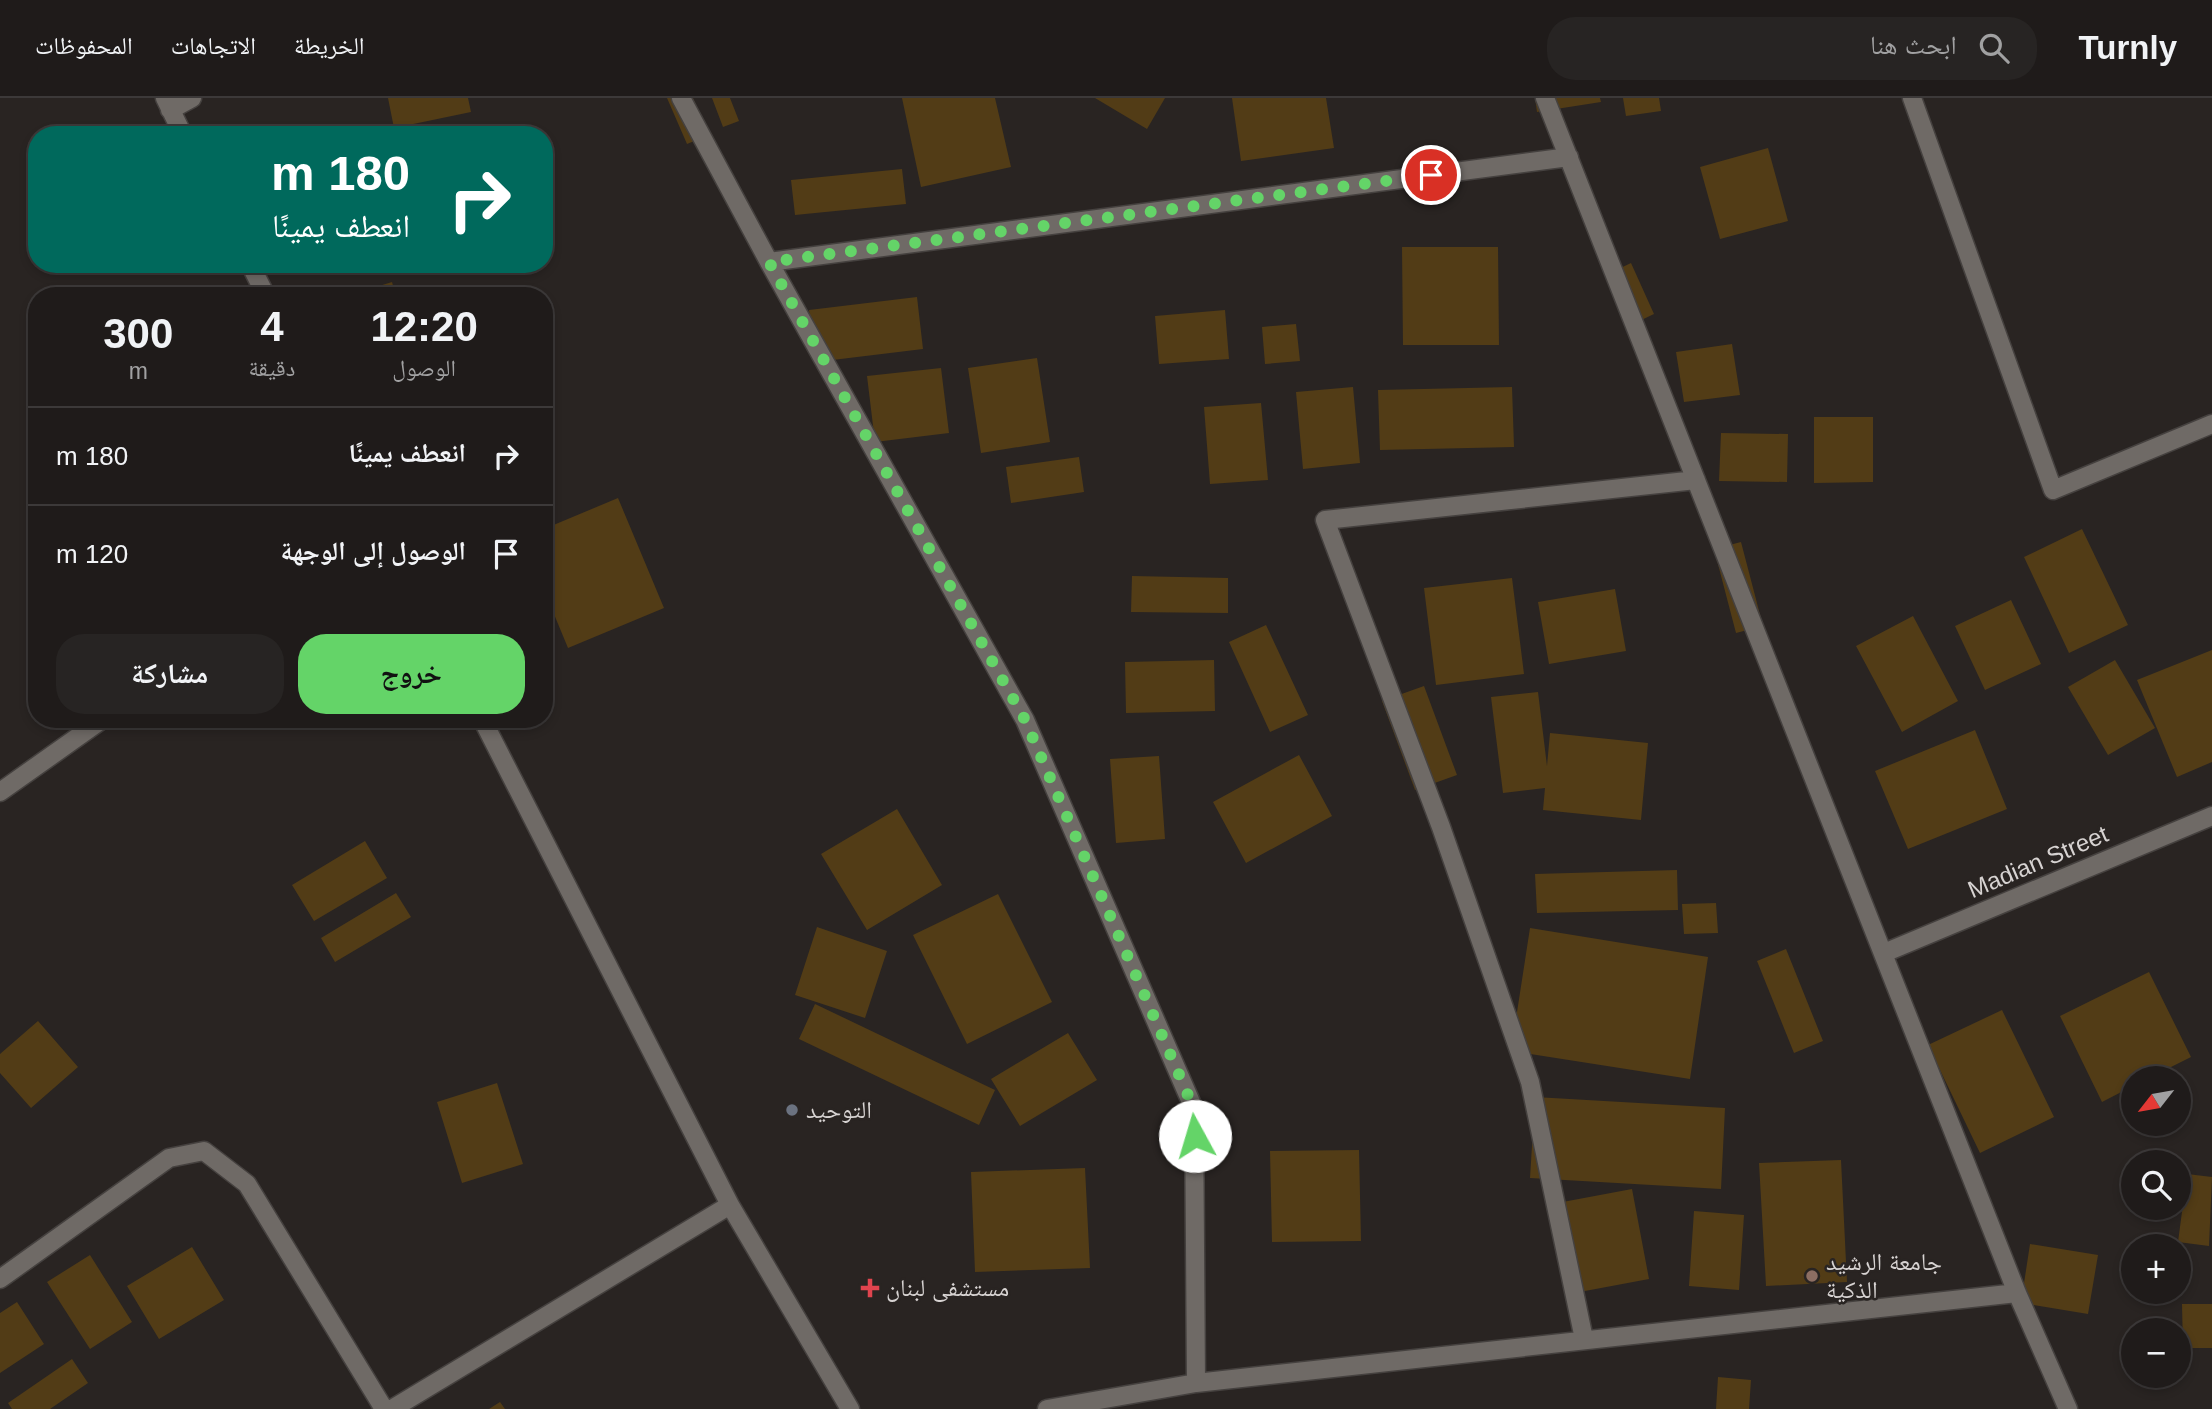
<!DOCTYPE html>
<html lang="ar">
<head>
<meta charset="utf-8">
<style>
  :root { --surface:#1f1b1a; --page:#272423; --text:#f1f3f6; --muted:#a1a1a2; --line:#3c3939; --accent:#64d468 }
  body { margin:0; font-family:Arial,"Noto Naskh Arabic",sans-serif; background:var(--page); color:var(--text); direction:rtl; height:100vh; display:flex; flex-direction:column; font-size:26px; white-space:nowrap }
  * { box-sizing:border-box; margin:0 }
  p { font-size:23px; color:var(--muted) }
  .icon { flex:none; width:38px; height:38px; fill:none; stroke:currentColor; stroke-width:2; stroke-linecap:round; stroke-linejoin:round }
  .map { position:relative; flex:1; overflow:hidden; direction:ltr }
  .panel { position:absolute; left:28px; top:189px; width:525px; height:441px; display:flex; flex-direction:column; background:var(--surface); border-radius:28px; box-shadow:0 4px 10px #0003,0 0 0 2px var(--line); direction:rtl }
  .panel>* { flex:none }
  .hud { position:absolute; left:28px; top:28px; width:525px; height:147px; border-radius:28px; box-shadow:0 4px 10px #0003,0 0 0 2px var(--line); direction:rtl; background:#00695c; color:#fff; overflow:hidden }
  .needle { width:46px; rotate:239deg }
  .fabs { position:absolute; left:2121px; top:968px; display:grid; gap:14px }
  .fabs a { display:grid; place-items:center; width:70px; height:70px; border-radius:50%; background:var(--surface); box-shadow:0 4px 10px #0003,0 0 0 2px var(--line); font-size:35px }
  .pin { position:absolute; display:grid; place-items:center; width:60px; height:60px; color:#fff; margin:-30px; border:4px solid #fff; border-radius:50%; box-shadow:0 2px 7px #0007 }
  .me { position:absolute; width:77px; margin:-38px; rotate:354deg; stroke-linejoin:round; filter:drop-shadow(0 0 5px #0008) }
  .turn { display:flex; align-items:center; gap:24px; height:147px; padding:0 28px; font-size:32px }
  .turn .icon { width:91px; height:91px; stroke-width:2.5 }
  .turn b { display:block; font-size:49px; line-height:60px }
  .eta { display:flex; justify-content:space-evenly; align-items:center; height:119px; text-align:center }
  .eta b { font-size:42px; font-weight:700; line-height:49px }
  .button { display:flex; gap:14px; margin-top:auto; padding:14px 28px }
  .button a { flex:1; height:80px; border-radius:28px; background:var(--accent); color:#111; font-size:28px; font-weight:700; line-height:80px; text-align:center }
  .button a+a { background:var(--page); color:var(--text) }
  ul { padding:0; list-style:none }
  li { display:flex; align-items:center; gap:21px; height:98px; padding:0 28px; border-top:2px solid var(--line) }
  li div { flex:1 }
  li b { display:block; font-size:26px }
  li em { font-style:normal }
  header { display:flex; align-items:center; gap:42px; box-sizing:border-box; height:98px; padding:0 35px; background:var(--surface); border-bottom:2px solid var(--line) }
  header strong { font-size:33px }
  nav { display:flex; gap:38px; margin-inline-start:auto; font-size:24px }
  .search { width:490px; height:63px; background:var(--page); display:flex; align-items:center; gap:18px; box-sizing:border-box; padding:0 24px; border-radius:28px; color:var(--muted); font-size:26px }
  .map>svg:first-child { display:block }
  .building { fill:#523c16 }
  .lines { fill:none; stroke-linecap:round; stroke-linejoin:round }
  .minor-casing { stroke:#45413f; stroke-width:21 }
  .minor { stroke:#6f6a66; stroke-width:18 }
  .route { stroke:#64d468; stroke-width:12; stroke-dasharray:0 21.6 }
  .worship-dot { fill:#6b7280; stroke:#292422; stroke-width:2.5 }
  .education-dot { fill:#8d6e63; stroke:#292422; stroke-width:2.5 }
  .health-dot { fill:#e0444e; stroke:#292422; stroke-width:2.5 }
  .labels { text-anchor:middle; stroke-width:5; stroke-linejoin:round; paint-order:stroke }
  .street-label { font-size:24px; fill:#d7d3d2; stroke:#292422 }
  .poi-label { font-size:24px; fill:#d7d3d2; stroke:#292422; text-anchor:start }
</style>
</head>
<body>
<header>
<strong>Turnly</strong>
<div class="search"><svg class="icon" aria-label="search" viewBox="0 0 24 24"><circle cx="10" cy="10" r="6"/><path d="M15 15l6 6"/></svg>ابحث هنا</div>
<nav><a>الخريطة</a><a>الاتجاهات</a><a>المحفوظات</a></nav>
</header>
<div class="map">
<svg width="2212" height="1311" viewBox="0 0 2212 1311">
  <rect width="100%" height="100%" fill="#292422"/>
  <!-- building -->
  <path class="building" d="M388,0H468L471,14L394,30Z
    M667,0H693L709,37L687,46Z
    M712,0H730L739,23L723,29Z
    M902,0H995L1011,69L921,89Z
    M1095,0H1165L1147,31Z
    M1232,0H1326L1334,50L1241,63Z
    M1535,0H1600L1601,4L1537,14Z
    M1623,0H1659L1661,13L1626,18Z
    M1768,50L1788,123L1720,141L1700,69Z
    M902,71L906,106L795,117L791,82Z
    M1402,149H1498L1499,247H1403Z
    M1631,165L1654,216L1633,226L1610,175Z
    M392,184L396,198H350V197Z
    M917,199L923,251L816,264L809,212Z
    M1225,212L1229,261L1159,266L1155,218Z
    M1296,226L1300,263L1265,266L1262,229Z
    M1732,246L1740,297L1684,304L1676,254Z
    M1037,260L1050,344L981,355L968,270Z
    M941,270L949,335L875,344L867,278Z
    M1353,289L1360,365L1303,371L1296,294Z
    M1512,289L1514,349L1380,352L1378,292Z
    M1261,305L1268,382L1210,386L1204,309Z
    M1814,319H1873V384L1814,385Z
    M1721,335L1788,336L1787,384L1719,383Z
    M1079,359L1084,394L1011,405L1006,369Z
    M618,400L664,510L568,550L544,492V431Z
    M2082,431L2128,527L2069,555L2024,459Z
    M1741,444L1763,528L1736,535L1714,451Z
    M1132,478L1228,480V515L1131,514Z
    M1512,480L1524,576L1436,587L1424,490Z
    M1615,491L1626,553L1549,566L1538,504Z
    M2011,502L2041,566L1985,592L1955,528Z
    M1913,518L1958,603L1902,634L1856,548Z
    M1266,527L1308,617L1270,634L1229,544Z
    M2212,552V664L2177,679L2137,582Z
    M1214,562L1215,613L1126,615L1125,564Z
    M2115,562L2155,630L2108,657L2068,589Z
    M1424,588L1457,677L1415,692L1382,603Z
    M1538,594L1547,668L1550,635L1648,645L1641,722L1543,712L1545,690L1503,695L1491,599Z
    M1975,632L2007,711L1908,751L1875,673Z
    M1299,657L1332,718L1246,765L1213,704Z
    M1159,658L1165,741L1116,745L1110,661Z
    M897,711L942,787L867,832L821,756Z
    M365,743L387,780L314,823L292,787Z
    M1677,772L1678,812L1537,815L1535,776Z
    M396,795L411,819L335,864L321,840Z
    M998,796L1052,904L967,946L913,837Z
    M1716,805L1718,835L1684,836L1682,806Z
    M817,829L887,853L865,920L795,897Z
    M1530,830L1708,859L1690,981L1511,953Z
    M1786,851L1823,943L1794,955L1757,863Z
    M2149,874L2191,959L2149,980H2133V988L2102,1004L2060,918Z
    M815,906L995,992L979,1027L799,941Z
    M2002,912L2054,1019L1980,1055L1928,947Z
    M38,923L78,969L31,1010L0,975V956Z
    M1068,935L1097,982L1020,1028L991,981Z
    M497,985L523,1066L462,1085L437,1004Z
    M1535,999L1725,1010L1721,1091L1530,1080Z
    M1359,1052L1361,1143L1272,1144L1270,1053Z
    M1841,1062L1847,1184L1766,1188L1759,1065Z
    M1085,1070L1090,1170L975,1174L971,1074Z
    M2187,1076L2212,1079L2209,1148L2178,1144Z
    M1632,1091L1649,1181L1569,1196L1552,1106Z
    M1694,1113L1744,1117L1739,1192L1689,1188Z
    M2030,1146L2098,1157L2088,1216L2021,1205Z
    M192,1149L224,1202L159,1241L127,1188Z
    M90,1157L132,1224L90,1251L47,1184Z
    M17,1204L44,1246L0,1275V1215Z
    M2182,1206H2212V1250H2183Z
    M72,1261L88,1285L50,1311H12L8,1305Z
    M1718,1279L1751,1282L1749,1311H1716Z
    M500,1304L505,1311H489Z"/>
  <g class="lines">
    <defs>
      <path id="minor" d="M165,0L183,37
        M681,0L769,164L1025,622L1194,1011L1196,1285
        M1545,0L2017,1195L2068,1311
        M1912,0L2053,392L2212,326
        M170,12L192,0
        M769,164L1569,59
        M250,166L266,198
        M482,621L730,1107L850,1311
        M0,694L103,621
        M1884,855L2212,718
        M0,1181L169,1060L204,1053L247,1086L384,1311
        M1584,1241L1530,984L1441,729L1325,422L1696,382
        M392,1311L730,1107
        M1047,1311L1196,1285L2017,1195"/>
    </defs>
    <!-- minor casing -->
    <use href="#minor" class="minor-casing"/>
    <!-- minor -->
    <use href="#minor" class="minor"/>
  </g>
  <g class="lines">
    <!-- route -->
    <path class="route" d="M1195,1038L1194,1011L1025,622L769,164L1431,77"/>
  </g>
  <!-- markers -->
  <circle class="worship-dot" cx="792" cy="1012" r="7"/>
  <circle class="education-dot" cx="1812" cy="1178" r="7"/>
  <path class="health-dot" d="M866.5 1179.5h7v7h7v7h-7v7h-7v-7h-7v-7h7z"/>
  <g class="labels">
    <!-- street labels -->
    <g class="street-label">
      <text transform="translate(2038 764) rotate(-23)" y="8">Madian Street</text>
    </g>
    <!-- poi labels -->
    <g class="poi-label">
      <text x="806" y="1020">التوحيد</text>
      <text x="1826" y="1172">جامعة الرشيد<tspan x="1826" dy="28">الذكية</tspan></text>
      <text x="886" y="1198">مستشفى لبنان</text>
    </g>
  </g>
</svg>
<div class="fabs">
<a><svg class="needle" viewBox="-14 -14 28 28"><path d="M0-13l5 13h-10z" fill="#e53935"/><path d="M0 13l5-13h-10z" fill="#a1a1a2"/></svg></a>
<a><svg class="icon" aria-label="search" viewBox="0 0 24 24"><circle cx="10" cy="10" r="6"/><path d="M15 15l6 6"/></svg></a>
<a>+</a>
<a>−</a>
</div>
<div class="pin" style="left:1431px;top:77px;background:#d93025"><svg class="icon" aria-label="arrive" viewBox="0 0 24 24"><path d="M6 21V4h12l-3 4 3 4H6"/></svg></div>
<svg class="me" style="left:1195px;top:1038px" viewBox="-20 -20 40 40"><circle r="19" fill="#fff"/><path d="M0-13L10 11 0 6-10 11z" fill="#64d468"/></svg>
<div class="hud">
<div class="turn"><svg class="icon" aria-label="right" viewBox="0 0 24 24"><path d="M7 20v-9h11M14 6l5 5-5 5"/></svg><div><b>180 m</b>انعطف يمينًا</div></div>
</div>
<section class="panel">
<div class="eta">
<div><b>12:20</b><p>الوصول</p></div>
<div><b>4</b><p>دقيقة</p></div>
<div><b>300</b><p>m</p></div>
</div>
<ul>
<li><svg class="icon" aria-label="right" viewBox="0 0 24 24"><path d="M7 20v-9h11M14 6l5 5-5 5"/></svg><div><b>انعطف يمينًا</b></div><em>180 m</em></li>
<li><svg class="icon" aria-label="arrive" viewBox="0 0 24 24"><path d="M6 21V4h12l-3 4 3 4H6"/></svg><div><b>الوصول إلى الوجهة</b></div><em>120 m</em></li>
</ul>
<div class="button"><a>خروج</a><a>مشاركة</a></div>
</section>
</div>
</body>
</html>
